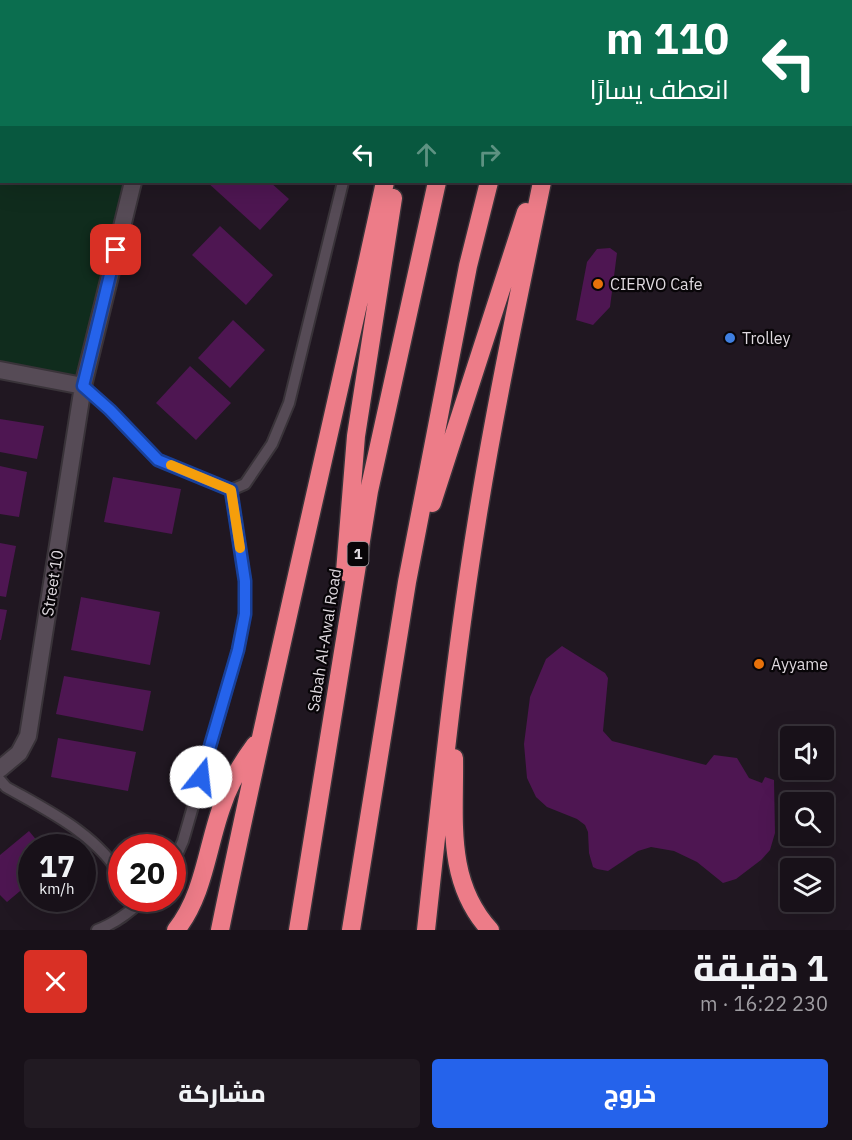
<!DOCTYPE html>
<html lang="ar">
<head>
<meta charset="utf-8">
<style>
  :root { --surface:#181119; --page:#211a22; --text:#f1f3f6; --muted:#9f9da2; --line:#363138; --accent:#2563eb }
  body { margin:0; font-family:"IBM Plex Sans",Cairo,sans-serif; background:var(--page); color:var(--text); direction:rtl; height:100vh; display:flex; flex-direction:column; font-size:22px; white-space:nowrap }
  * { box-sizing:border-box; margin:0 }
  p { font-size:20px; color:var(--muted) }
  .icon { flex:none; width:33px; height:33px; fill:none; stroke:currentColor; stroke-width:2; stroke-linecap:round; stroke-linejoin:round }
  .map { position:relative; height:930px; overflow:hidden; direction:ltr }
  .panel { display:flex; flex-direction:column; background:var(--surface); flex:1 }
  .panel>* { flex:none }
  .hud { position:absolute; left:0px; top:0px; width:852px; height:183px; box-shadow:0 6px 24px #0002,0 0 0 2px var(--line); direction:rtl; background:#0b6e4f; color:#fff; overflow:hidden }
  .fabs { position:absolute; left:780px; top:726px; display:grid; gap:12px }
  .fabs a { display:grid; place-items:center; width:54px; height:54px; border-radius:6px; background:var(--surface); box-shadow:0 6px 24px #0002,0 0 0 2px var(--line); font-size:30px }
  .speed { position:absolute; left:18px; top:834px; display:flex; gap:12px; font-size:30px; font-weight:700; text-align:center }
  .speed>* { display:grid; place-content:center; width:78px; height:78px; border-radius:50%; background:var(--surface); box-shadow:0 6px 24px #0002,0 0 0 2px var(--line); line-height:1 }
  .speed small { font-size:15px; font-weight:400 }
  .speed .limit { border:9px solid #d22; background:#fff; color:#111 }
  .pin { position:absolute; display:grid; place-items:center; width:51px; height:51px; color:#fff; margin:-26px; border-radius:12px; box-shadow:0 3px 9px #0006 }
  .me { position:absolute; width:66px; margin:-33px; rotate:16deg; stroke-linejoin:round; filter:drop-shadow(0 0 4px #0008) }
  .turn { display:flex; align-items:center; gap:21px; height:126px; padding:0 24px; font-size:27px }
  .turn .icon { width:78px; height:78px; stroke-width:2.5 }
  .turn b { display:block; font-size:42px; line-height:51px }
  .lanes { display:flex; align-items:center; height:57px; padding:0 24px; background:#0003; justify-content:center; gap:30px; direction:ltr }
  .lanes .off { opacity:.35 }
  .round { display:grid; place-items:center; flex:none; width:63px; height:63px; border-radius:6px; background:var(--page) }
  .overview { display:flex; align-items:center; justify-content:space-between; height:102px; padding:0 24px }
  h1 { font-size:36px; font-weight:800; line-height:45px }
  .primary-button { display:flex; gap:12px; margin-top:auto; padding:12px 24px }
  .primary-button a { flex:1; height:69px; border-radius:6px; background:var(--accent); color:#fff; font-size:24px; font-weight:800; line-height:69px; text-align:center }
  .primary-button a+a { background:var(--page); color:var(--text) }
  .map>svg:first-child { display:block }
  .green { fill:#102c1d }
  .building { fill:#4e1652 }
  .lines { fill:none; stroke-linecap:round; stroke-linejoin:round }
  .service-casing { stroke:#393339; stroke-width:14 }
  .minor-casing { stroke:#393339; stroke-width:20 }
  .motorway-casing { stroke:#393339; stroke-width:21 }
  .service { stroke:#564b56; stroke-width:10 }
  .minor { stroke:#564b56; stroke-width:16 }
  .motorway { stroke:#ed7c88; stroke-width:18 }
  .route-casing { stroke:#184099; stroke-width:15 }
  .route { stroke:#2563eb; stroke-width:10 }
  .slow { stroke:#f59e0b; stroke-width:10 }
  .food-dot { fill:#e8710a; stroke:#080508; stroke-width:2 }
  .shop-dot { fill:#3f7fe0; stroke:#080508; stroke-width:2 }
  .labels { text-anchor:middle; stroke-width:4.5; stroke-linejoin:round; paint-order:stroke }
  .shield { fill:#080508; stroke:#9e999e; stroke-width:1.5 }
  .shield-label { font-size:15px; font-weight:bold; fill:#dfd9df }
  .poi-label { font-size:16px; fill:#dfd9df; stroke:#080508; text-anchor:start }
  .street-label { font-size:16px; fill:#dfd9df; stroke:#080508 }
</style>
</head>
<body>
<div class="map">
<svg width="852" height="930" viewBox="0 0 852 930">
  <rect width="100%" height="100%" fill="#201721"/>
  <!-- green -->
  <path class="green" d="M0,72L2,182H134L88,381L0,363Z"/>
  <!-- building -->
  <path class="building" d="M207,182H270L289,199L260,230Z
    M220,226L273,275L246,305L192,255Z
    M610,248L617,253L610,307L593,325L576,320L587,262L597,249Z
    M233,320L265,350L230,388L198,358Z
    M190,366L231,403L196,440L156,403Z
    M0,419L44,426L37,459L0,452Z
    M0,466L27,472L19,517L0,514Z
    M113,477L181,489L172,534L104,522Z
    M0,543L16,546L6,597L0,596Z
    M81,597L160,612L150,665L71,650Z
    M0,609L7,610L1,640H0Z
    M562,646L605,673L608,678L603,731L612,741L706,765L714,755L737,758L749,778L762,783L765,777L774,780L775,833L770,850L761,860L736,879L723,883L697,862L674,851L651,847L638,851L608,871L597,869L593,867L589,853L588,832L585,825L577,819L547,807L536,797L527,778L524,744L530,697L546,659Z
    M64,676L151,691L143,731L56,714Z
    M58,738L136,752L128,791L51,777Z
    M29,831L43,848H32V881L7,902L0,895V855Z"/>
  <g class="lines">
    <defs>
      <path id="service" d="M380,2V0
        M83,386L110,410L158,460L231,490L245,484L272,444L289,403L343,182
        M0,780L6,787C48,811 97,834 122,878
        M172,866L183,841L238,650L245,614V581L231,490
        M97,930C116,923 130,912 145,898"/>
      <path id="minor" d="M183,2V0
        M0,66H2
        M0,370L83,386
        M0,769L19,753L28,736L83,386L133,182"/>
      <path id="motorway" d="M424,2V0
        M483,2L484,0
        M533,2L534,0
        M586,2L587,0
        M432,503L526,212
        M345,572L356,436L393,198
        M454,758C455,819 445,881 490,930
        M176,930C204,895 207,847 222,806C229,784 241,764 255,745
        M220,930C271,680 331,431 385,182
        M298,930L369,491L437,182
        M351,930L407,582L468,266L489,182
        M426,930C441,793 455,656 477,520C495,407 519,294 542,182"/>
    </defs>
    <!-- service casing -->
    <use href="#service" class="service-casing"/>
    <!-- minor casing -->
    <use href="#minor" class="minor-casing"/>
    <!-- motorway casing -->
    <use href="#motorway" class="motorway-casing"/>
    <!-- service -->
    <use href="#service" class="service"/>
    <!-- minor -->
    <use href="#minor" class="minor"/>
    <!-- motorway -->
    <use href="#motorway" class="motorway"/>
  </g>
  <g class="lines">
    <defs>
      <path id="route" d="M116,250L83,386L110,410L158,460L231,490L245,581V614L238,650L201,777"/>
    </defs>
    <!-- route casing -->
    <use href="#route" class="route-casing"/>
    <!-- route -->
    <use href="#route" class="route"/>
    <!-- slow -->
    <path class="slow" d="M171,465L231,490L240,548"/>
  </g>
  <!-- markers -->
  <g class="food-dot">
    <circle cx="598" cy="284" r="6"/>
    <circle cx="759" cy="664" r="6"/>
  </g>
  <circle class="shop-dot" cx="730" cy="338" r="6"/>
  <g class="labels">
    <!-- shield labels -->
    <rect class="shield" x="347.5" y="542" width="21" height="24" rx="4.5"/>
    <g class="shield-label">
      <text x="358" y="559">1</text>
    </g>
    <!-- poi labels -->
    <g class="poi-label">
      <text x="610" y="290">CIERVO Cafe</text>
      <text x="742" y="344">Trolley</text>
      <text x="771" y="670">Ayyame</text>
    </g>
    <!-- street labels -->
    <g class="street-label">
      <text transform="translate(52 583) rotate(-81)" y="6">Street 10</text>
      <text transform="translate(324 640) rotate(-81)" y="6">Sabah Al-Awal Road</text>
    </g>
  </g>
</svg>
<div class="fabs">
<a><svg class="icon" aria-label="sound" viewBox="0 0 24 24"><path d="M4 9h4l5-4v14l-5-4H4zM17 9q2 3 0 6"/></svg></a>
<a><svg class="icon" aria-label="search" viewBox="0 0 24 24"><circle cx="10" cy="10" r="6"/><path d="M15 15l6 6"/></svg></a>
<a><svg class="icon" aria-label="layers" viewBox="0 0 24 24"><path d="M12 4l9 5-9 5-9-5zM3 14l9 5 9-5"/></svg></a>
</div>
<div class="speed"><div>17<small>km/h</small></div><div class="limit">20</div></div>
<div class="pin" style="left:116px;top:250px;background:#d93025"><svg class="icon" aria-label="arrive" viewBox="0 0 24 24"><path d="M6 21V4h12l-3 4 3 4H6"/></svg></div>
<svg class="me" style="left:201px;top:777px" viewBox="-20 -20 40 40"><circle r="19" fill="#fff"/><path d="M0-13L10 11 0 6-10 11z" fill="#2563eb"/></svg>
<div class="hud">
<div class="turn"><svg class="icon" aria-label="left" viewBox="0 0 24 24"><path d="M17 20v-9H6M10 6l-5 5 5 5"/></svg><div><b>110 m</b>انعطف يسارًا</div></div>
<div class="lanes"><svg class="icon" aria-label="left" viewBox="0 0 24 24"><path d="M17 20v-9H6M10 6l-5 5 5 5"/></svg><svg class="icon off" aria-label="ahead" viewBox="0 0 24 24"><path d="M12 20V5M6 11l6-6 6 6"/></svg><svg class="icon off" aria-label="right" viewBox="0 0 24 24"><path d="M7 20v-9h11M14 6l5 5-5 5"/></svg></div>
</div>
</div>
<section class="panel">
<div class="overview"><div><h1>1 دقيقة</h1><p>230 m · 16:22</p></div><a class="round" style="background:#d93025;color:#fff"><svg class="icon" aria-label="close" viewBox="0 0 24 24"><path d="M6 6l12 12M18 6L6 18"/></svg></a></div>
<div class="primary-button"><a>خروج</a><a>مشاركة</a></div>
</section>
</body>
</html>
